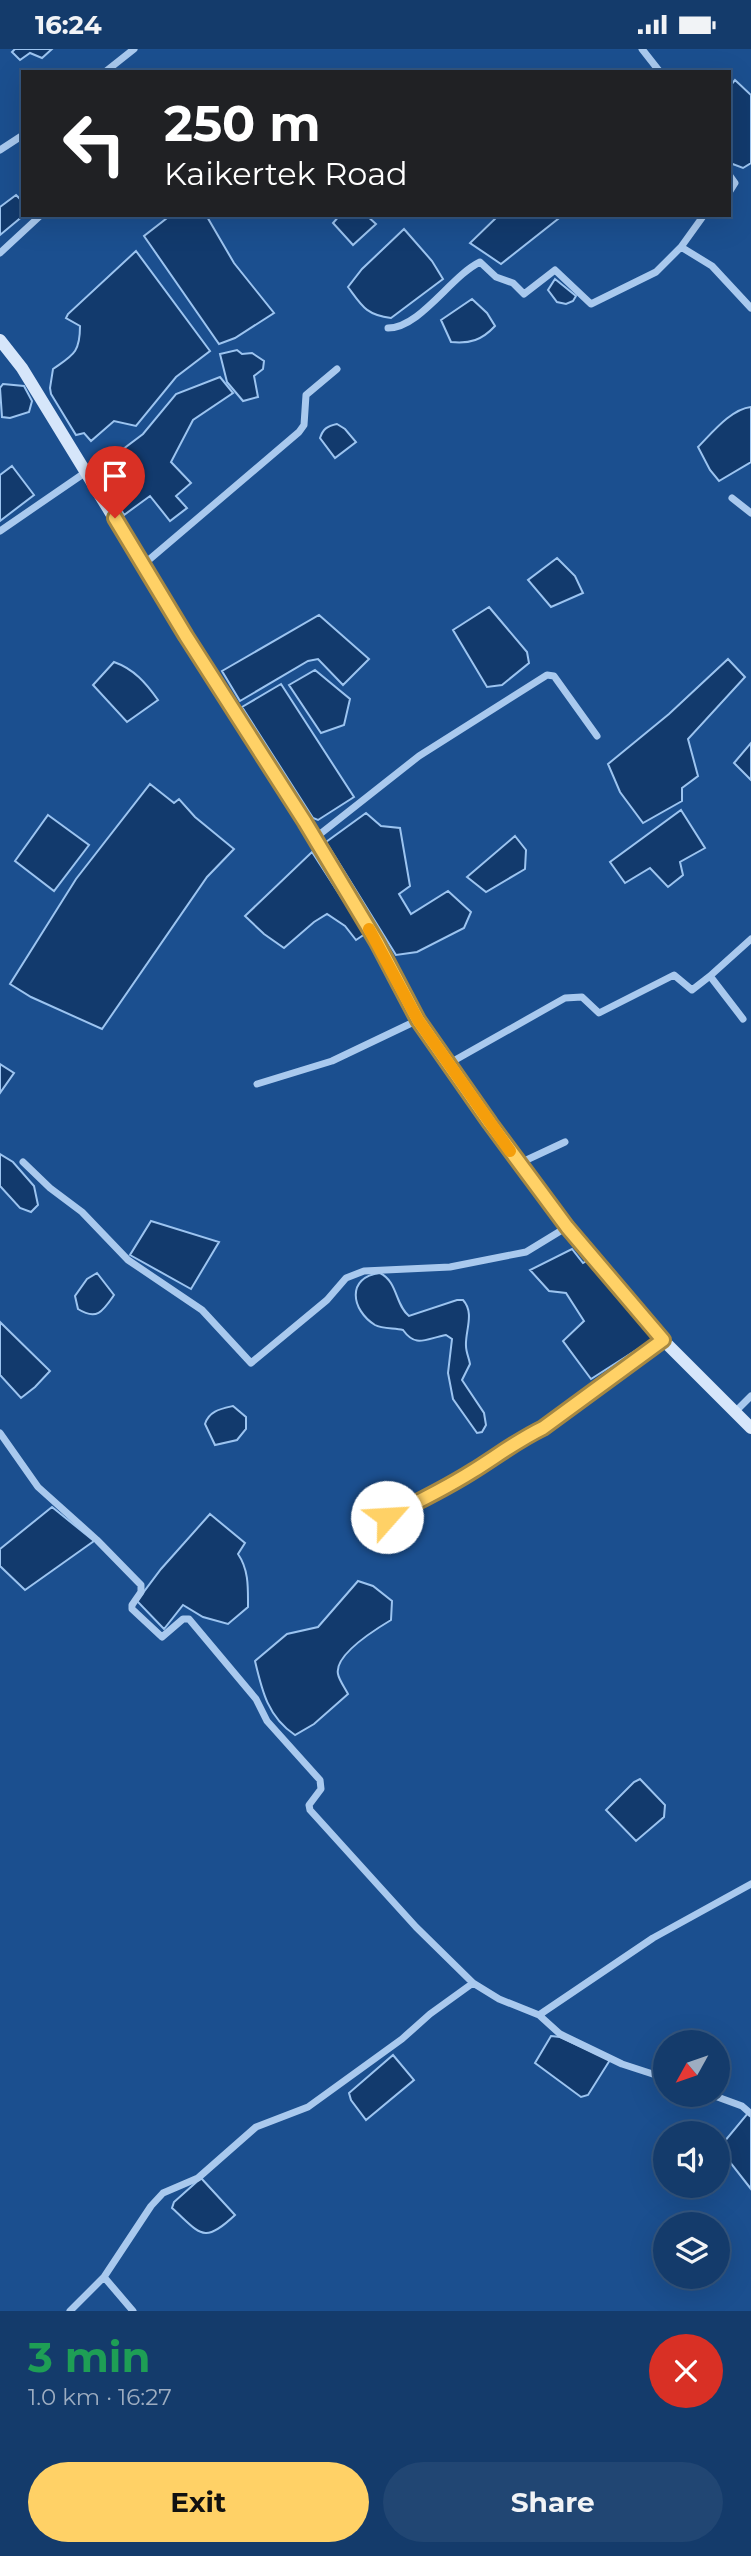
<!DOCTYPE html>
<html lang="en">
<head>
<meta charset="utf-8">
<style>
  :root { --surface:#143b6b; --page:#214673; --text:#f1f3f6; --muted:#9dadc1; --line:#33557e; --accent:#ffd166 }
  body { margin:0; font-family:Montserrat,sans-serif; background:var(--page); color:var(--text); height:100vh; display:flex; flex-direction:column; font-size:26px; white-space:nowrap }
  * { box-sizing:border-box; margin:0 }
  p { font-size:23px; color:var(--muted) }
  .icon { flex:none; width:38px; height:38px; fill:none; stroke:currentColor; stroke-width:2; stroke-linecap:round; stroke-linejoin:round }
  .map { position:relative; height:2262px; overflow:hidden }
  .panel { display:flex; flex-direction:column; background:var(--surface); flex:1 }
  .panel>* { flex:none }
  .hud { position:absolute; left:21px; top:21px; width:710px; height:147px; border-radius:0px; box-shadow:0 7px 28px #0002,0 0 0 2px var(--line); background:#202124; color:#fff; overflow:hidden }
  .needle { width:46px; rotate:230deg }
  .controls { position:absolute; left:653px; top:1981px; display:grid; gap:14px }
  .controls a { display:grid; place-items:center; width:77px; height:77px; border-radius:50%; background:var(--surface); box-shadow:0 7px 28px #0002,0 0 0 2px var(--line); font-size:35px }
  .pin { position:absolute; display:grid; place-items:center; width:60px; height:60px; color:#fff; margin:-72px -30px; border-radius:50% 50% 50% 0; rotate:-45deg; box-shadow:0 0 7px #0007 }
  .pin .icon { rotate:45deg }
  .me { position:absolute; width:77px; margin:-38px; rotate:64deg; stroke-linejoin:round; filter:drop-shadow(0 0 5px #0008) }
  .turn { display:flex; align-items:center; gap:24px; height:147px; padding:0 28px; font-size:32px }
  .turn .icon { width:91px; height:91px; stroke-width:2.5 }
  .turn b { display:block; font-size:49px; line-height:60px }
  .round { display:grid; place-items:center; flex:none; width:74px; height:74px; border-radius:37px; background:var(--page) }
  .overview { display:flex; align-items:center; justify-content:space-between; height:119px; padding:0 28px }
  h1 { font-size:42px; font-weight:700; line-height:52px; color:#1e9e55 }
  .primary-button { display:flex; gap:14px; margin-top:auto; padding:14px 28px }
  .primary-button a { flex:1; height:80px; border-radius:42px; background:var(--accent); color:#111; font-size:28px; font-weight:700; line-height:80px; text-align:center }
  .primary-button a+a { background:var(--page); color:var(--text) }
  .status { display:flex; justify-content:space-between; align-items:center; height:49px; padding:0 35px; background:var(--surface); direction:ltr }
  .status svg { height:19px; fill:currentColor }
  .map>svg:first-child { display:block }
  .water { fill:#123a6d; stroke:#9cc4f0; stroke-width:2 }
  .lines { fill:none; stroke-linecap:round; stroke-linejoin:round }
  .minor { stroke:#a9c9ee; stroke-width:7 }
  .secondary { stroke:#d6e6fa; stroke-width:12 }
  .route-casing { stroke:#a68842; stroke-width:18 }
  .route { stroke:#ffd166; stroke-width:12 }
  .slow { stroke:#f59e0b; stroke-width:12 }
</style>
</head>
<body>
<div class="status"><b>16:24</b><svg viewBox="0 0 49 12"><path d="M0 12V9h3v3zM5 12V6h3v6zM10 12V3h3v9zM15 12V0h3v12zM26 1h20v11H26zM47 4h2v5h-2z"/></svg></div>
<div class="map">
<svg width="751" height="2262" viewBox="0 0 751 2262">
  <rect width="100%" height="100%" fill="#1b4f8f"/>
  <!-- water -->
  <path class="water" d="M15,0H52L42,9L30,4L20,11L12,3Z
    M735,31L751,46V114L743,119L730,114V37Z
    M16,146L23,153L24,166L0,186V158Z
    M171,166H206L234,214L274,264L235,289L219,295L144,187Z
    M340,166H366L376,175L353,196L333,174Z
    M499,166H563L501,215L470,194Z
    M404,180L432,212L443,230L391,269C366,266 362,257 348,238L362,220Z
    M136,202L210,302L176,328L136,377L114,372L91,392L84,384L76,386L51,345L50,339L53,320C73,306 80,304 80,277L66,269L68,265Z
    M555,230L576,247L573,252L566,255L557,253L548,241Z
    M472,250L487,264L495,277C482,291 470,295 451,293L441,271Z
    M237,301L242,305L252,304L264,312L263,320L254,327L258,348L243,352L227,333L220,305Z
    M220,328L233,344L193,371L171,413L191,434L176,447L187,459L170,472L150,447L124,466L110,439L124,429L110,410L143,385L176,345Z
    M3,335L24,337L32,352L29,363L10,369L2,368L0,339Z
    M751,358V413L719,432L710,421L698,398C712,384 731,360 751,358Z
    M337,375L345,380L356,393L335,409L320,389C323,380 327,377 337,375Z
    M12,417L34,446L0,472V426Z
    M557,509L575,527L583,544L551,558L528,531Z
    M489,558L527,603L529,614L502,636L487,638L453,581Z
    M319,566L369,610L343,636L318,610L308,612L240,652L222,622Z
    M728,610L745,628L688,690L698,727L682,739V752L643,774L620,743L608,715L669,665Z
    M114,613C134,620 146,634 158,651L127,673L93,636Z
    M315,621L350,650L344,676L321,684L289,636Z
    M281,635L354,748L318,771L313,769L242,658Z
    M751,694V731L734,714Z
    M150,735L174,754L179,750L195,768L234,800L207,828L102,980L31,948L10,935L76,830Z
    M681,761L705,799L680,813L683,826L668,838L650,819L625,834L610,813Z
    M366,764L381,777L400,779L410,837L399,845L411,865L448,842L471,863L464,879L417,903L396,906L326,793Z
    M48,766L89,796L54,842L15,812Z
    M515,787L526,801L525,820L486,843L467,828Z
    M312,803L365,885L356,891L345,877L327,865L314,873L284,899L264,885L245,867Z
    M0,1015L14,1024L0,1044Z
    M0,1105L13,1113L34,1137L38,1156L31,1163L20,1159L0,1137Z
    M151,1172L219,1193L191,1240L130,1206Z
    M572,1200L583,1214L590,1210L655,1289L591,1330L563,1292L584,1272L566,1244L549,1242L530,1221Z
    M97,1224L114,1246C103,1262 97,1272 78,1260L75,1247L87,1230Z
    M380,1224C398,1233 395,1256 409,1267L457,1251H463C475,1264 465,1282 466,1297C466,1303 469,1309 470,1315L462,1331L484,1364L486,1376L482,1383L477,1384L453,1350L448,1324L452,1290L446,1286C425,1290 416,1299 403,1281C394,1279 382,1280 375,1276C351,1261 346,1228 380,1224Z
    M0,1273L50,1322L35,1338L21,1349L0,1326Z
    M233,1357L246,1368V1380L237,1391L215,1396L205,1375C209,1362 220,1360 233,1357Z
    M52,1458L94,1492L25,1541L0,1517V1500Z
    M210,1465L245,1494L238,1505C249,1521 248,1539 248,1558L228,1575L203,1568L183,1556L164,1580L137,1552L161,1520Z
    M358,1532L373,1537L392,1552L391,1571C376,1580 334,1606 338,1625C339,1631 345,1639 348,1645L314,1675L295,1686C268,1668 262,1642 255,1612L287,1585L318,1578Z
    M640,1730L665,1756L664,1768L636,1792L606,1761L634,1733Z
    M551,1987L560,1988L610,2011L588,2046L581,2048L535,2014Z
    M393,2006L414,2031L366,2071L351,2051L349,2044Z
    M748,2064L751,2066V2140L719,2099Z
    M201,2129L235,2166C203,2196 201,2185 172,2159L174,2153Z"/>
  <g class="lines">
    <!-- minor -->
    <path class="minor" d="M642,0L660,23
      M105,23L134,0
      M0,101L23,86
      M730,127L735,134L730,142
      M704,166L681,198L712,217L751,259
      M0,204L41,166
      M388,279C420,279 451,227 480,213L496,228L513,234L524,245L555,221L591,255L656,223L681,198
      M732,449L751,464
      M0,482L86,423
      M144,515L299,383L304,376L306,346L337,320
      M315,789L419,707L547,626L554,627L597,687
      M743,970L710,927L751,890
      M448,1015L565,949L582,948L599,964L674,926L692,941L710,927
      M257,1035L332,1012L418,971
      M23,1113L50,1139L82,1163L128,1211L202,1261L251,1314L327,1251L346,1229L364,1222L450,1218L526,1203L567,1178
      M520,1114L565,1093
      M735,1363L751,1347
      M0,1384L38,1438L97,1491L141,1536V1543L132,1556V1560L162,1588L183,1570H189L256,1650L267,1672L320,1731L321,1740L309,1756L310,1761L416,1878L473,1934L499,1950L539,1966
      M387,1468C486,1419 575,1357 663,1291
      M665,2029L622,2015L560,1985L539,1966L653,1889L751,1835
      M712,2046L742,2057L751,2065
      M70,2262L104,2228
      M133,2262L104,2228L151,2157L163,2144L198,2129L256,2078L308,2058L402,1990L430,1965L473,1934"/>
    <!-- secondary -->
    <path class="secondary" d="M0,291L22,319L186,587L305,773L377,893L418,971L448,1015L567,1178L663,1291L751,1379"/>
  </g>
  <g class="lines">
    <defs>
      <path id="route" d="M115,469L186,587L305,773L377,893L418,971L490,1074L567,1178L663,1291L543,1379C518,1391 497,1407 473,1422C446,1439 416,1454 387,1468"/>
    </defs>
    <!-- route casing -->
    <use href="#route" class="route-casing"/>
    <!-- route -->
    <use href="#route" class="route"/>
    <!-- slow -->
    <path class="slow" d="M369,880L418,971L510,1102"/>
  </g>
</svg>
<div class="controls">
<a><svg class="needle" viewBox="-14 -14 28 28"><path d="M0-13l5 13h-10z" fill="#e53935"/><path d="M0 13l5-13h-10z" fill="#9dadc1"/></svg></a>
<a><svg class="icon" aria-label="sound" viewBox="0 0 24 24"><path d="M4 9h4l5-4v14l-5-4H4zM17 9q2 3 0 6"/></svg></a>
<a><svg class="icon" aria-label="layers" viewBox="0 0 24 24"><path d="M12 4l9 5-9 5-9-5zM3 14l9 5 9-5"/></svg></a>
</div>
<div class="pin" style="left:115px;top:469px;background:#d93025"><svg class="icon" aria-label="arrive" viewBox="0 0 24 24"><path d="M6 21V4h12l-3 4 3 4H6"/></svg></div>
<svg class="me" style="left:387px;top:1468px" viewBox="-20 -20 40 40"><circle r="19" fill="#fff"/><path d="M0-13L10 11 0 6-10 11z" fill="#ffd166"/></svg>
<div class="hud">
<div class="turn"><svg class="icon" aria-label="left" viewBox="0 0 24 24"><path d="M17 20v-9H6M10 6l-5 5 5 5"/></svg><div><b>250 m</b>Kaikertek Road</div></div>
</div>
</div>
<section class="panel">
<div class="overview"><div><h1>3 min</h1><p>1.0 km · 16:27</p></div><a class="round" style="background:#d93025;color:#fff"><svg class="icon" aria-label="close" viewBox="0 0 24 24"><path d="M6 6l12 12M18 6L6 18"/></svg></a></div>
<div class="primary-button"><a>Exit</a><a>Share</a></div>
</section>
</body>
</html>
